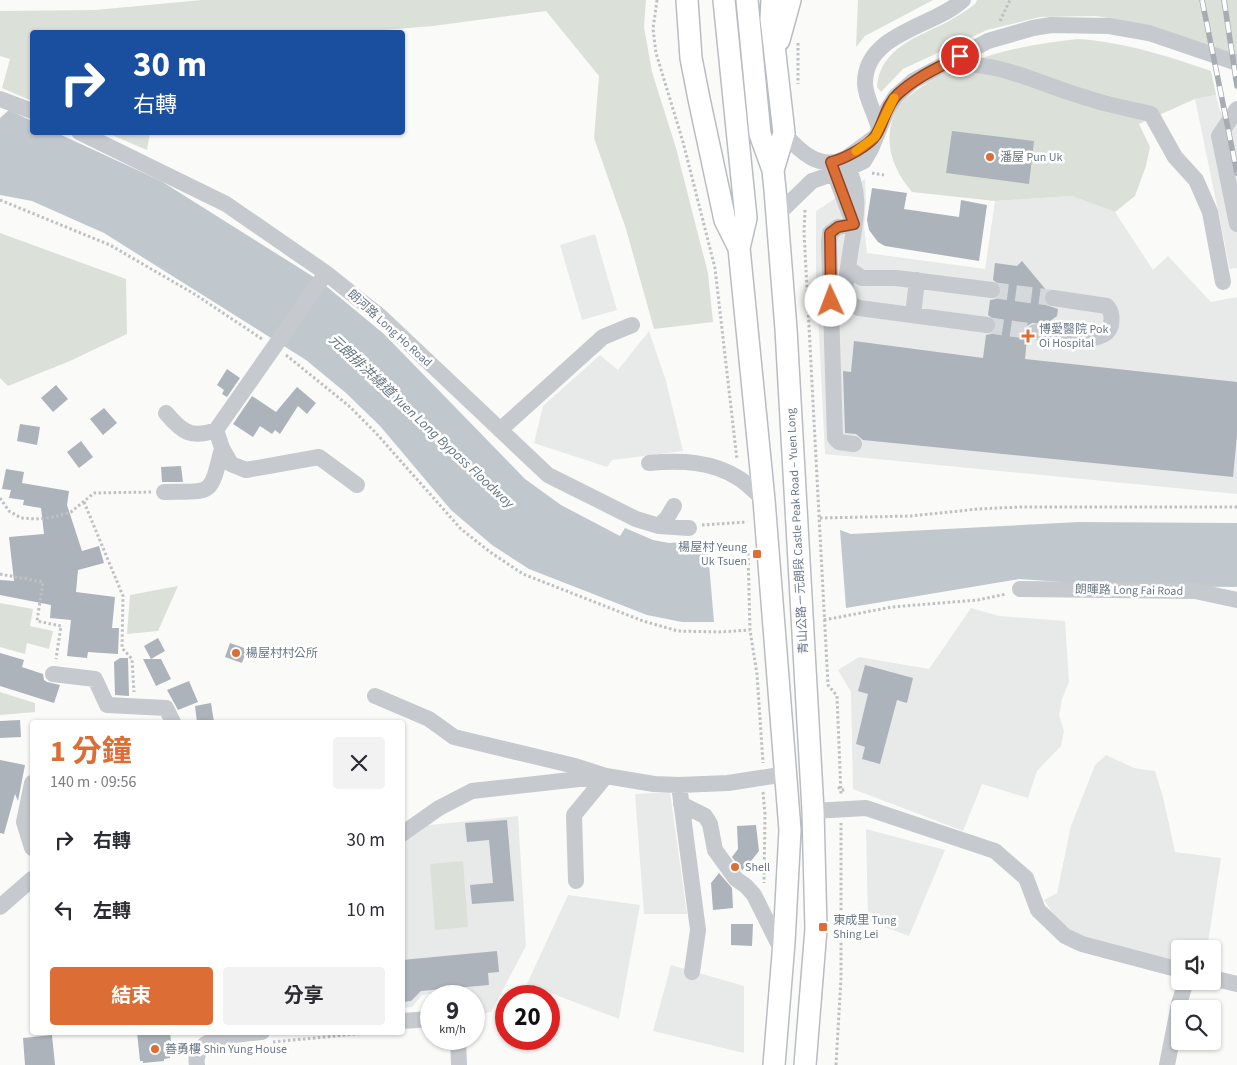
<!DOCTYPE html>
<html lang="zh-TW">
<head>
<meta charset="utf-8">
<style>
  :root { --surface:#fff; --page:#f2f2f3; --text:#2b2b33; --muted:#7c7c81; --accent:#dc6d35 }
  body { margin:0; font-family:"Source Sans 3","Noto Sans TC",sans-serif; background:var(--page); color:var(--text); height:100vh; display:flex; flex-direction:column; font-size:19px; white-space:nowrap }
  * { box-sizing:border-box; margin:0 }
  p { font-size:16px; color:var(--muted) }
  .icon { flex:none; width:28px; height:28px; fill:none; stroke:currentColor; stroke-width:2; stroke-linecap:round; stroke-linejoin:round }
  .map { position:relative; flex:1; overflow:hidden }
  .details { position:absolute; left:30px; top:720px; width:375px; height:315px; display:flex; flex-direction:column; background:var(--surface); border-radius:5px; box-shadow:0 1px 4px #0004 }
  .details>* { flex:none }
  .hud { position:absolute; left:30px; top:30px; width:375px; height:105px; border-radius:5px; box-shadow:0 1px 4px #0004; background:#1a4fa0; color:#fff; overflow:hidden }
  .controls { position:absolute; left:1171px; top:940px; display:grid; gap:10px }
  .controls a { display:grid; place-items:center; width:50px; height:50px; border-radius:5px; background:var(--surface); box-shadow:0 1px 4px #0004; font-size:25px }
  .speed { position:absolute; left:420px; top:985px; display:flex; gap:10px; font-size:25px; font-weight:700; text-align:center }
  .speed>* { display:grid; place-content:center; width:65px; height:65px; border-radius:50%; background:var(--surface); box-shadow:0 1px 4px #0004; line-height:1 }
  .speed small { font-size:12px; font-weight:400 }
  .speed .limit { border:8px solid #d22; background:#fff; color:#111 }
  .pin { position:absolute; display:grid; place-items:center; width:42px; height:42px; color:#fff; margin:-21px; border:2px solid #fff; border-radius:50%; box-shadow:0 1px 5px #0007 }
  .me { position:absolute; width:55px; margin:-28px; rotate:358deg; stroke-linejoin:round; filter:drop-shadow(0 0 4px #0008) }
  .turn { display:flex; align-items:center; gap:18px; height:105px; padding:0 20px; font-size:22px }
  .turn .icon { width:65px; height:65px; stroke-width:2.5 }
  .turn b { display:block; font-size:35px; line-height:42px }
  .round { display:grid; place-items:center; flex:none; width:52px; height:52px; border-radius:5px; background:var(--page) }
  .overview { display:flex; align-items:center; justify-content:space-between; height:85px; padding:0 20px }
  h1 { font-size:30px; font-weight:700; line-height:38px; color:var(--accent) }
  .action { display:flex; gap:10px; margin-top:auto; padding:10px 20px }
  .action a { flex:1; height:58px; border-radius:5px; background:var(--accent); color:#fff; font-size:20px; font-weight:700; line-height:58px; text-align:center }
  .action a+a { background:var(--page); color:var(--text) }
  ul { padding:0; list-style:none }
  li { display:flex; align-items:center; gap:15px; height:70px; padding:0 20px }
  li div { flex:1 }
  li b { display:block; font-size:19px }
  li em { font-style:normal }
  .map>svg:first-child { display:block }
  .built { fill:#e8e9e9 }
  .green { fill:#dbe1d9 }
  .water { fill:#c0c8ce }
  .building { fill:#adb3ba }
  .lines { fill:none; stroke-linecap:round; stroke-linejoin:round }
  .minor-tunnel { stroke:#d6d9dc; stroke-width:16; stroke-dasharray:16 8; stroke-linecap:butt }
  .major-casing { stroke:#b9bdc1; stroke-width:24 }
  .path { stroke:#bec0c3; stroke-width:3; stroke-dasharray:2.5 2.5; stroke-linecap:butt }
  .minor { stroke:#c6c9cd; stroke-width:16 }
  .major { stroke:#fff; stroke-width:21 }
  .rail-casing { stroke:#a7acb2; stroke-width:5.5 }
  .rail { stroke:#fff; stroke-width:4; stroke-dasharray:11; stroke-linecap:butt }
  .route-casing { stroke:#8f4722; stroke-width:12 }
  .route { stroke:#dc6d35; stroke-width:9 }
  .slow { stroke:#f59e0b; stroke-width:9 }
  .poi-dot { fill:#dc6d35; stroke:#fff; stroke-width:2 }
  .labels { text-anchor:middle; stroke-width:5; stroke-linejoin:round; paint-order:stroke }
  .poi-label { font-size:12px; fill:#6a7788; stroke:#fff; text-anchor:start }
  .street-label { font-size:12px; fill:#6a7788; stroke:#fff }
  .water-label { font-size:14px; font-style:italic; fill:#667782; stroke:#fff }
</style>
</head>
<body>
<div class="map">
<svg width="1237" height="1065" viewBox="0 0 1237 1065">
  <rect width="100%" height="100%" fill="#fafaf8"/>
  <!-- built -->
  <path class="built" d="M1216,95L1220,111L1237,123V268L1230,269L1195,99Z
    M865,179L866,201L864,227L867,253L985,269L995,201L1072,196L1115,212L1153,270L1168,256L1211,302L1237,297V494L825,454L816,274V211Z
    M595,234L617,310L582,320L560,245Z
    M649,331L666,381L683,451L612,460L607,467L534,443L543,406L600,355L618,370Z
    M971,608L999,616L1065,621L1069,682L1062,699L1059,715L1064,731L1061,746L1037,771L1028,798L982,784L963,831L853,789L851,692L838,670L859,657L929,669Z
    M1106,755L1134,768L1155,771L1163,797L1175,852L1221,858L1207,949H1180V961L1117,948L1074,934L1053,914L1044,900L1057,893L1071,826L1095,765Z
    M670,792L687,914H644L635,794Z
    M518,816L526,946L491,1012L474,1015V996H461V990L422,995L412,1007L403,1008V838L421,826Z
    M866,829L945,850L909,936L868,921Z
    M568,895L640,905L619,1019L527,984Z
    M671,965L744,986V1053L653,1031Z"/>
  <!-- green -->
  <path class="green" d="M202,0H646L644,27L652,72L676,148L708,273L713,322L654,329L626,229L594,138L599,76L546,11L433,26L359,32H32V101L2,88L10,59L0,56V11L95,10Z
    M858,0H933L865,36L856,47Z
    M977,0H1237V60L1148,25L1096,16L1040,17L987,30L903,69L881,92L877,87C880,47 919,37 949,21C958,16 967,10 975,4Z
    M1078,39C1128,43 1164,55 1211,71L1216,95L1195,99L1139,124L1150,147L1146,166L1135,196L1115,212L1072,196L995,201L912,192C893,170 883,143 894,115C895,112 896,107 898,105C901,100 909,97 913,93C959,58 1021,45 1078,39Z
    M107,133H150L147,150Z
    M0,233L126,279L127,334L70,361L8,386L0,378Z
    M178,586L158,631L127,634L130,595Z
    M0,603L33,609L30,626L53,631L49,649L27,643L25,654L0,647Z
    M0,692L35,703V712L0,715Z
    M463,861L468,927L435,930L430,864Z"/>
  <!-- water -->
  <path class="water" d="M9,110L32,121V132L57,133L161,181L320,281L384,334L525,479L561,505L620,536L625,528L653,540L669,543L707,540L714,622H682L647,615L529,569L492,545L451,510L380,426L346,393L306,360L104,233L32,201L0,195V118Z
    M1079,522L1237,523V587L1120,586L1019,579L846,608L840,530L851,534Z"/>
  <!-- building -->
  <path class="building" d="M952,131L1034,141L1029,184L946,173Z
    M872,188L907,193L904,209L959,217L961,200L987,205L979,261L885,246L878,242L869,230L867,220Z
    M1022,261L1047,291L1043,297L1046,305L1058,309L1057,316L1046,324L1032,323L1027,326L1025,331L1027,338L1025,359L1237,382V435L1233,477L863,440L856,434L845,433L843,371L851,372L854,341L983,358L986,335L991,334L997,327L996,321L988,315L990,300L996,299L1002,292L1001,286L993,280L995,263L1017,266Z
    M227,369L240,378L227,397L222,394L224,390L217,385Z
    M56,385L68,399L53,412L41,398Z
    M297,387L316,403L307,414L298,406L280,434L275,430L272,434L260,426L253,437L233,424L252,396L276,412Z
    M104,408L117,423L103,435L90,419Z
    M20,424L40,427L37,445L17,441Z
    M81,441L93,457L79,468L67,452Z
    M181,466L183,482H162L161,467Z
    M6,469L24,472L22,483L69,491L67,505L82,551L99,546L104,563L78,570L76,592L115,597L112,628H119L118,654L88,652L87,658L67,656L71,620L50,618L51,605L0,595V580L14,581L9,537L44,534L41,508L23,505L24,500L9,498L11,490L2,489Z
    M158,638L165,651L151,659H161L171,679L156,686L143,659H151L144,646Z
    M230,643L247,649L242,663L225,657Z
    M0,653L24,660L22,667L43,674L44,680L47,682L60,685L54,703L0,686Z
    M120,658H128L129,696L115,695L114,662Z
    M865,665L913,678L907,703L897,700L880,764L862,759L865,747L856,744L868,694L858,691Z
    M189,681L198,702L178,710L167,690Z
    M211,703L214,722H197L195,706Z
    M20,720L21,737L0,738V721Z
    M0,760L25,765L18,801L15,794L4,834L0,833Z
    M507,820L514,901L472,904L470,885L493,883L489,840L467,842L465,823Z
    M756,825L759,851L743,871L732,857L738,849L737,826Z
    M719,873L732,888L733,908L713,910L711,883Z
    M731,924H753L752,946L731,945Z
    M497,951L499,972L488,973L489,985L421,991L411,1001L402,1002V960Z
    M137,1032H170L172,1051H169L170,1058L164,1059V1061L143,1063V1061H140Z
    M52,1035L55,1065H25L23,1038Z"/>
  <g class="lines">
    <!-- minor-tunnel -->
    <path class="minor-tunnel" d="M992,290L1053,298
      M987,325L1035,332"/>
    <defs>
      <path id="major" d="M687,0L691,58L699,99L725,220L739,248
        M724,0L746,218L739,248L764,500L790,830L784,942L774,1065
        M747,0L760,134L773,170L775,190L786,329L813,811L816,929L805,1065
        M772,0L771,19L784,133L773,170
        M779,40L790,0"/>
    </defs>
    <!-- major casing -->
    <use href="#major" class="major-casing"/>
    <!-- path -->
    <path class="path" d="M657,0L653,29L656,53L683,142L715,268L737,460
      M1000,21L1010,0
      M798,43V84
      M872,173L884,175
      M0,200L110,245L196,295L262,339
      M805,210L804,232L828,685L837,696L841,795
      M286,355L349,406L375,432L461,529L490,552L523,574L643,621L678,631L719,632L750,630
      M0,498L9,511L21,518L36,519L54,517L71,512L94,493L151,492
      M84,502L123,596L122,648L132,659L134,692
      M820,518L911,516L978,509L1020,507H1237
      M702,525L747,522
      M748,553L750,630L757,674L763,763
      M0,574L43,582L37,621L61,626L56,659
      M824,620L892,607L978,600L1006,594
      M838,787L841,790H846
      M763,792L765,814L764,883
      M273,1042L377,1032
      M836,1065L841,978V823"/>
    <!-- minor -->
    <path class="minor" d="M950,64C1005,62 1037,84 1087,98C1108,105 1130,109 1151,114L1175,157L1196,180L1210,212L1223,282
      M0,99L32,111
      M1237,109L1219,136L1237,224
      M879,129C876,114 866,100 865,84C864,33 934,27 963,0
      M79,132L226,204L326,273L381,317L548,475L636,519L659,526L689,528
      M784,133C799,151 821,172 846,158C856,152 865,144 875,137
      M844,159C866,199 853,226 848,268
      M831,164L853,223
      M777,215L812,181L849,168L864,161L871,149L888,108L896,96L913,81L988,41L1033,28L1051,25L1109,26L1149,33L1237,63
      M854,224L838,227L830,233L829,243L835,438L839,442L854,444
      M326,273L216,430L222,448L231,464L246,470L319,457L357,485
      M913,315L917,280
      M987,325L859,308L849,303L844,296L848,268L862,278H896L992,290
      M1035,332C1053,334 1105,349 1111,325C1112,317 1112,312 1107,306L1053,298
      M166,413C182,432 191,439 216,430
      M500,430L603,337L632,325
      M649,463C680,460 713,461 740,479C749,485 756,493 764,500
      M164,492C213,491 210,497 222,448
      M659,526L667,518L674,506
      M1020,589L1195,591L1237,600
      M53,674L95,679L107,705L166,708L173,722
      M375,696L429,719L454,737L575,766L606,776L574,815L576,881
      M32,783L24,822L32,848
      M679,785L698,930L692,972
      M681,804L705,816L710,824L715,850L736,879L746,886L754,895L783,953
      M813,811L866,808L995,851L1026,878L1038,910L1065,936L1082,944L1180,970
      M402,834L439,808L472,791L606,776L654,784L679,785L728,783L786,774
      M0,907L32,879
      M1212,978L1237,984
      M402,1021L431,1019
      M458,1039L459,1065
      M197,1065C191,1034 243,1034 262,1032
      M1167,1065L1179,1004L1186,981"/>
    <!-- major -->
    <use href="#major" class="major"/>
    <defs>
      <path id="rail" d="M1202,0L1237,173
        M1224,0L1237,86"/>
    </defs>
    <!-- rail casing -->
    <use href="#rail" class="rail-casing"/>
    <!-- rail -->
    <use href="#rail" class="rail"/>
  </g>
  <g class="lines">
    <defs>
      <path id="route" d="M831,301L830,233L838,227L854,224L831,162C844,159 869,146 876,135C884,122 886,105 898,94C916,77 938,68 960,56"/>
    </defs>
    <!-- route casing -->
    <use href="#route" class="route-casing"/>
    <!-- route -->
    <use href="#route" class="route"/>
    <!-- slow -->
    <path class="slow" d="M856,151L875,137L894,98"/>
  </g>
  <!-- markers -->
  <g class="poi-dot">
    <circle cx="990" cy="157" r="5"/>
    <path d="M1025.5 328.5h5v5h5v5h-5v5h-5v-5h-5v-5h5z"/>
    <rect x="752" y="549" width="10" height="10" rx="2.5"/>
    <circle cx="236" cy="653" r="5"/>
    <circle cx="735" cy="867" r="5"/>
    <rect x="818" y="922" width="10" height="10" rx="2.5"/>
    <circle cx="155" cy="1049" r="5"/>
  </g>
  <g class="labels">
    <!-- poi labels -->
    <g class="poi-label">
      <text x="1000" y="161">潘屋 Pun Uk</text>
      <text x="1039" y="333">博愛醫院 Pok<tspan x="1039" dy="14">Oi Hospital</tspan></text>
      <text x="747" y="551" text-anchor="end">楊屋村 Yeung<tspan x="747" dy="14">Uk Tsuen</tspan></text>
      <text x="246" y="657">楊屋村村公所</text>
      <text x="745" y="871">Shell</text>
      <text x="833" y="924">東成里 Tung<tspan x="833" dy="14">Shing Lei</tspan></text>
      <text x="165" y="1053">善勇樓 Shin Yung House</text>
    </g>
    <!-- street labels -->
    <g class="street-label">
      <text transform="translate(390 328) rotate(42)" y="4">朗河路 Long Ho Road</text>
      <text transform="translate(797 531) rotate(-93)" y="4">青山公路－元朗段 Castle Peak Road – Yuen Long</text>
      <text transform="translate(1129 590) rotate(1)" y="4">朗暉路 Long Fai Road</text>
    </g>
    <!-- water labels -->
    <g class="water-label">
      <text transform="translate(422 421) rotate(43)" y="5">元朗排洪繞道 Yuen Long Bypass Floodway</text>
    </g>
  </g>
</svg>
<div class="controls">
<a><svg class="icon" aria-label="sound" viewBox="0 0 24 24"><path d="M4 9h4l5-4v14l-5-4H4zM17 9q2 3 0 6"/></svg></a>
<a><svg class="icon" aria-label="search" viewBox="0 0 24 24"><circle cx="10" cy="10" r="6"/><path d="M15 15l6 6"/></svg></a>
</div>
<div class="speed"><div>9<small>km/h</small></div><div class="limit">20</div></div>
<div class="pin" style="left:960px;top:56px;background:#d93025"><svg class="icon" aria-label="arrive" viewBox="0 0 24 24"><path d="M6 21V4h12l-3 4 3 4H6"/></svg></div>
<svg class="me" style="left:831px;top:301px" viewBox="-20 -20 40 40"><circle r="19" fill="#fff"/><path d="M0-13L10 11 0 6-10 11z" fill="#dc6d35"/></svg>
<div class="hud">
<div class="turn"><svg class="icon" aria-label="right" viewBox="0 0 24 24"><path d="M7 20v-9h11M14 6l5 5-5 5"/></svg><div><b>30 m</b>右轉</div></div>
</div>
<section class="details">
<div class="overview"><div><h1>1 分鐘</h1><p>140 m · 09:56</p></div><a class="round"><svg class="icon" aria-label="close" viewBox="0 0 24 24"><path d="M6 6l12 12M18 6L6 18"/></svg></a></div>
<ul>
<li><svg class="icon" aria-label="right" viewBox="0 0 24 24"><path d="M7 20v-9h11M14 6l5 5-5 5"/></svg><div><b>右轉</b></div><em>30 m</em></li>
<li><svg class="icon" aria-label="left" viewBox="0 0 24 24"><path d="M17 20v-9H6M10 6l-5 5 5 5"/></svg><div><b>左轉</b></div><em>10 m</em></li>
</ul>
<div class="action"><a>結束</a><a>分享</a></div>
</section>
</div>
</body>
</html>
